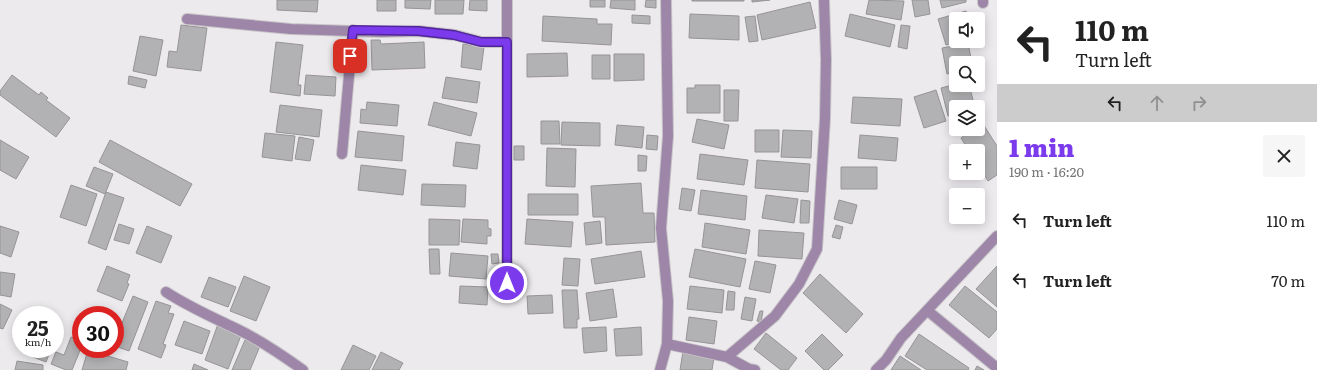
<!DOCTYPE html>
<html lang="en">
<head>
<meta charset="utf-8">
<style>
  :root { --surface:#fff; --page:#f6f6f6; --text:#222; --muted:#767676; --accent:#7c3aed }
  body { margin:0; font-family:Literata,serif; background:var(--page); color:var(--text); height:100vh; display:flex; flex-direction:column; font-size:15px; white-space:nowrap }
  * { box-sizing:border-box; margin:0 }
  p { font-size:13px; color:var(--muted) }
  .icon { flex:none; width:22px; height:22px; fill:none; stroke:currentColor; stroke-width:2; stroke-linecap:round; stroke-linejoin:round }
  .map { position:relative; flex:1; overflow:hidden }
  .side { display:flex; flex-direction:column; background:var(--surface); width:320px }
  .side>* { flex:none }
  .top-card { background:#fff; color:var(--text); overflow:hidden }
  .controls { position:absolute; left:949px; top:12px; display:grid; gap:8px }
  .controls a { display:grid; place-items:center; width:36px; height:36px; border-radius:4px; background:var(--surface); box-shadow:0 2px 10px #0003; font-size:20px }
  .speed { position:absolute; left:12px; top:306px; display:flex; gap:8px; font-size:20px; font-weight:700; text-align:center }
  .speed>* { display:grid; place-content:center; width:52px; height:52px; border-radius:50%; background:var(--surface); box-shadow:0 2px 10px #0003; line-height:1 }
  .speed small { font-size:10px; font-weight:400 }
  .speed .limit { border:6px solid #d22; background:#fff; color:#111 }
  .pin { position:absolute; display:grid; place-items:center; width:34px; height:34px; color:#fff; margin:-17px; border-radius:8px; box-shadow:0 2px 6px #0006 }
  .me { position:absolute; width:44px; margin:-22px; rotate:0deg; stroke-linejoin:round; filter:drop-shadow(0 0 3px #0008) }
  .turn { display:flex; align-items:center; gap:14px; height:84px; padding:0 12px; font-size:18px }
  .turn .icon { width:52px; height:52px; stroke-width:2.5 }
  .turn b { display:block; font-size:28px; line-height:34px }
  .lanes { display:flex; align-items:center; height:38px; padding:0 12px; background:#0003; justify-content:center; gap:20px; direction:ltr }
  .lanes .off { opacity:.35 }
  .round { display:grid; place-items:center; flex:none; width:42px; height:42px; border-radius:4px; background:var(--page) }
  .overview { display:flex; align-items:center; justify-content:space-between; height:68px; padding:0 12px }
  h1 { font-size:24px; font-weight:800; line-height:30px; color:var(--accent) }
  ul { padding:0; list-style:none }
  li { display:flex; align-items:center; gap:12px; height:60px; padding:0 12px }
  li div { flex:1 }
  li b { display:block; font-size:15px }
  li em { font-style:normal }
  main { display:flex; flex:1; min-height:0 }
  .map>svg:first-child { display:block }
  .building { fill:#b2b1b3; stroke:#969497 }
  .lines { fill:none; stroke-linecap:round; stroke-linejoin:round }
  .minor-casing { stroke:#c8c6c9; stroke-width:12 }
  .minor { stroke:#9e86a9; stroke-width:10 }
  .route-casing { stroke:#51269a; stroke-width:10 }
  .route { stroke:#7c3aed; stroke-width:7 }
</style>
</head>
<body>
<main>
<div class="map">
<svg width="997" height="370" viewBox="0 0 997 370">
  <rect width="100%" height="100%" fill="#eceaed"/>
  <!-- building -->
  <path class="building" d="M277,0H318L317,12L277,10Z
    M377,0H396V11H377Z
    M405,0H431L430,9L405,8Z
    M435,0H464L463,14H435Z
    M470,0H487V11L469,10Z
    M590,0H605V7H590Z
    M611,0H635V10L610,8Z
    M646,0H656V8L645,7Z
    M692,0H744V1H692Z
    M752,0H770L752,2Z
    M869,0L904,1L901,20L866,14Z
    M912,0H928L930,14L915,17Z
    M940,0H966V2L942,8Z
    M810,2L816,28L762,40L757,15Z
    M966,11L969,19H956V41H958L946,45L938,19Z
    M690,14L739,16V40L689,38Z
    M850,14L895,25L890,47L845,36Z
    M632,15L650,16V24L632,23Z
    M543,16L597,19V24H612L611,45L542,41Z
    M755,16L758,41L749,42L745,17Z
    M181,25L207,28L201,71L167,67L169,51L177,52Z
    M901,25L910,26L907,49L898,47Z
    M140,36L163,40L156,76L133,71Z
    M371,40H380L381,44L424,42L425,68L372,70Z
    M276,42L303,45L298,85H301L300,96L270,92Z
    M968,43L972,63H956V72L947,74L942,48Z
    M463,44L484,47L481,70L461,67Z
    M567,53L568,76L527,77V54Z
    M614,54H644V80L614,81Z
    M592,55H610V79H592Z
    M12,75L39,95L41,92L48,98L46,100L70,118L56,137L0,95V91Z
    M306,75L336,77L335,96L304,94Z
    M129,76L147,80L145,88L128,84Z
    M446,77L480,82L477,103L442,98Z
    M956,84L969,85L975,107H956V114L948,116L941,88Z
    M695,85H720V113H687V88H695Z
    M724,90H739L738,121H724Z
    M936,90L946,121L924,128L914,97Z
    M853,97L902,99L900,126L851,123Z
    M367,102L399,105L397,126L360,123L361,109L366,110Z
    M434,102L477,113L471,136L428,125Z
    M280,105L322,110L319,137L276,132Z
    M697,119L729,125L724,149L692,142Z
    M541,121H559L560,144H541Z
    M562,122L600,123V146L561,145Z
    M983,124L997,146V175L988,181L978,165V151H969L961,138L974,129H978V127Z
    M617,125L644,127L642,148L615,145Z
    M755,130H779V152H755Z
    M783,130L812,131L811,158L781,157Z
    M358,131L404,136L402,161L355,157Z
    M265,133L295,136L292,161L262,157Z
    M647,135L658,136L657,150L646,149Z
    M860,135L898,138L896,161L858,158Z
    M299,137L314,140L310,161L295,159Z
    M0,140L29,157L16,179L0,170Z
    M110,140L192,184L180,206L99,162Z
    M456,142L480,145L477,169L453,166Z
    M514,146H524V160H514Z
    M547,148L576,149L575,187L546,186Z
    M700,154L748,160L744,185L697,179Z
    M638,155L647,156L646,171H638Z
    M757,160L810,164L808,192L755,188Z
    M361,165L406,170L403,195L358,190Z
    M94,167L113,174L105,194L86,186Z
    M841,167H877V189H841Z
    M641,183L643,213H654L655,242L606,245L605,217H593L591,186Z
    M422,184L466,185L465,207L421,205Z
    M71,185L97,194L86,226L60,217Z
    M682,188L695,190L691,211L679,209Z
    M701,190L747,196L745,220L698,214Z
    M106,192L124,198L106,250L88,243Z
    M528,194H578V215H528Z
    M766,195L798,199L794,223L762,218Z
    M801,200L810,201L809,223H800Z
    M839,200L857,205L852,224L834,219Z
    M429,219L460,220L459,245H429Z
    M463,219L488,220V228L491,229V236H487V244L461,242Z
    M527,219L573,222L571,247L525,244Z
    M600,221L602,243L586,245L584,223Z
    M705,223L750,230L746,254L702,247Z
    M119,224L134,229L129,244L114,240Z
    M836,225L843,227L840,239L832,237Z
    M0,226L19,232L11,257L0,253Z
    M147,226L172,236L161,263L136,253Z
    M759,230L804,233L802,259L758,256Z
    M429,249H439L440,274H430Z
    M695,249L746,259L740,287L689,277Z
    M641,251L645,277L595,284L591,259Z
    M451,253L488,256L486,279L449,276Z
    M491,254H498L499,263L492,264Z
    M564,258L580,259L578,286L562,285Z
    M755,261L776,265L770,293L749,289Z
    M107,266L130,275L127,283L129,284L122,301L97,291Z
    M997,266V307L976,289Z
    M0,272L15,274L11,297L0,295Z
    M820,274L863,314L846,333L803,293Z
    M244,276L270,287L256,321L230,311Z
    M209,277L236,287L228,307L201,297Z
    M460,286L488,287L487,305L459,303Z
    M690,286L724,290L722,313L687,309Z
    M965,286L997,312V329L989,338L949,305Z
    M613,289L617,317L590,321L586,293Z
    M562,290H577L579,319H577V328H564Z
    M728,291L735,292L734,310H726Z
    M552,295L553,313L528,314L527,296Z
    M133,296L148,302L129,351L115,346V340Z
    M745,297L756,299L752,321L741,319Z
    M156,301L171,306L168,313L174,314L163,344L166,345L161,358L138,349Z
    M0,304L12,310L3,329L0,328Z
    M760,311H763L761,322L757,321Z
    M689,317L717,321L714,344L686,340Z
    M184,321L210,331L202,354L175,345Z
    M218,324L242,333L228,369L205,360Z
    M606,327L607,351L584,353L582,328Z
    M641,327L642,355L616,356L614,329Z
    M55,329L58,330L55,339Z
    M766,333L797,358L788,370H781L754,349Z
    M822,334L843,355L828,370H824L805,351Z
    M919,334L969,368L968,370H927L905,356Z
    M71,337L81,341V348L72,370H66L51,364L56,352L64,355Z
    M245,340L260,346L250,370H232Z
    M353,345L376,356L369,370H341Z
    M27,349H51L46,362L25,354Z
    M88,350L128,362L126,370H82Z
    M683,351L714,357L712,370H680Z
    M381,352L403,363L399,370H372Z
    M900,356L921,370H891Z
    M17,361L43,365V370H15Z
    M194,364L208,370H192Z
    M977,366L984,370H975Z"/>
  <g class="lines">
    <defs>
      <path id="minor" d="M507,0V283
        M983,0V3
        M187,19L291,29L381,32L418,31L455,35L481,42H507
        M342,154L353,30
        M166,292C189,307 212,317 237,329C260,340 282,355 303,370
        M928,311L997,368
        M667,344L727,357L749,369L755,370
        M727,357L775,316L799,284L817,249L825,119L826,60L824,0
        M660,370L667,344L668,301L661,228L668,136L666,0
        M876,370L886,360L901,338L997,236"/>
    </defs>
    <!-- minor casing -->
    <use href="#minor" class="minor-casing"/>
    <!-- minor -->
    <use href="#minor" class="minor"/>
  </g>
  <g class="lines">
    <defs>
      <path id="route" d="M350,56L353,30L418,31L454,35L481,42H507V283"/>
    </defs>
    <!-- route casing -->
    <use href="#route" class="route-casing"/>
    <!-- route -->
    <use href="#route" class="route"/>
  </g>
</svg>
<div class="controls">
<a><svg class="icon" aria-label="sound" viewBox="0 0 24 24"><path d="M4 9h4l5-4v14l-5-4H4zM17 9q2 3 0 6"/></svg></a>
<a><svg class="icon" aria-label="search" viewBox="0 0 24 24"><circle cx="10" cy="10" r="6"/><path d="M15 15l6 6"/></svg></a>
<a><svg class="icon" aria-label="layers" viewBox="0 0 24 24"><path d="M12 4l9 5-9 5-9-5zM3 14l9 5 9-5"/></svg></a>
<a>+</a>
<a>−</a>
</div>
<div class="speed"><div>25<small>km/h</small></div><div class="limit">30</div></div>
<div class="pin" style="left:350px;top:56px;background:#d93025"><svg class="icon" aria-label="arrive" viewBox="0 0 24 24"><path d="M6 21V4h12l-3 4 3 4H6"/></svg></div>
<svg class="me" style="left:507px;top:283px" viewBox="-20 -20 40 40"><circle r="17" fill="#7c3aed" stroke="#fff" stroke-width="3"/><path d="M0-11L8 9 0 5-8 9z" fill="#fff"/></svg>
</div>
<section class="side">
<div class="top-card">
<div class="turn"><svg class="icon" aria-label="left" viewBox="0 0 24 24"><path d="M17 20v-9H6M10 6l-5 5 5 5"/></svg><div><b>110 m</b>Turn left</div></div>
<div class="lanes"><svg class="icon" aria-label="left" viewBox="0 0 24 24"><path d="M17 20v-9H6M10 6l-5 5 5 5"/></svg><svg class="icon off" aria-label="ahead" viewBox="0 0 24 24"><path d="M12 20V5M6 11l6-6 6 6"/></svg><svg class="icon off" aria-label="right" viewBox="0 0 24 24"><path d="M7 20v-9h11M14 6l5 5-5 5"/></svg></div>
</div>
<div class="overview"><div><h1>1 min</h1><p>190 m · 16:20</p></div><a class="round"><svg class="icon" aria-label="close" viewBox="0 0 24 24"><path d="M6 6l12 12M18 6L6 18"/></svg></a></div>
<ul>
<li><svg class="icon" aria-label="left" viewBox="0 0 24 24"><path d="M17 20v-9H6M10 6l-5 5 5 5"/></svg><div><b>Turn left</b></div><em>110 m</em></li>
<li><svg class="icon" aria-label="left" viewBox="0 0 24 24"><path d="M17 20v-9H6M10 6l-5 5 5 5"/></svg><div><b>Turn left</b></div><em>70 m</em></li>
</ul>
</section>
</main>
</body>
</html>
